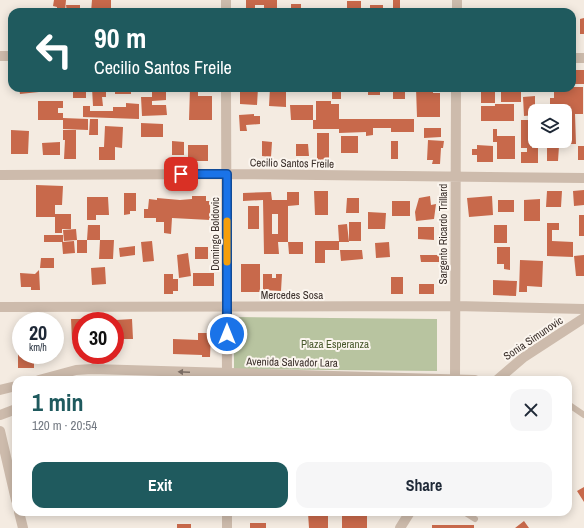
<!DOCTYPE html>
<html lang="en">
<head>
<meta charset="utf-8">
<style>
  :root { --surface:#fff; --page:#f6f6f7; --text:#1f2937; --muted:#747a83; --accent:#1f5a5e }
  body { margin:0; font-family:"Archivo Narrow",sans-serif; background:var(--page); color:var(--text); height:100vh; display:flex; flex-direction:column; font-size:15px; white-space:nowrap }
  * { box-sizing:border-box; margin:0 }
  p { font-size:13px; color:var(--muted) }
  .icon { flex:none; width:22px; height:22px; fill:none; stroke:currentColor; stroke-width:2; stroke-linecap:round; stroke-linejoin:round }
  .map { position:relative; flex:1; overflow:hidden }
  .sheet { position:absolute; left:12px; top:376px; width:560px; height:140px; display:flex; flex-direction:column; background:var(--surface); border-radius:12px; box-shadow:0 2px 10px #0003 }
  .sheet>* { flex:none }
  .hud { position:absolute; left:8px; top:8px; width:568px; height:84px; border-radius:12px; box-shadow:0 2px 10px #0003; background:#1f5a5e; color:#fff; overflow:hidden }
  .fabs { position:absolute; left:528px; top:104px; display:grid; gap:8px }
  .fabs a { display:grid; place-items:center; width:44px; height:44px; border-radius:8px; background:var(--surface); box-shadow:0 2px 10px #0003; font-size:20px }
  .speed { position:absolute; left:12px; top:312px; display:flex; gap:8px; font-size:20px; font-weight:700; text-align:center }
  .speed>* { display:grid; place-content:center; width:52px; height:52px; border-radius:50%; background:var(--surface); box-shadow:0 2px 10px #0003; line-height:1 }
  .speed small { font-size:10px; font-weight:400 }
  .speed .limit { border:6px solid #d22; background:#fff; color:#111 }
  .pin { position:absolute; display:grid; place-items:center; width:34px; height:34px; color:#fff; margin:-17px; border-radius:8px; box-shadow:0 2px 6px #0006 }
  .me { position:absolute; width:44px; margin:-22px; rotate:0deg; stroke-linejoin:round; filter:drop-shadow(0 0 3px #0008) }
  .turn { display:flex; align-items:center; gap:14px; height:84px; padding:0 20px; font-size:18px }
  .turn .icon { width:52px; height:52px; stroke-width:2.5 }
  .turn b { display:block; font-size:28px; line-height:34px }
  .round { display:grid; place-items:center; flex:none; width:42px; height:42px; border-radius:12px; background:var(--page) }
  .head { display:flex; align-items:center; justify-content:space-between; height:68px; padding:0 20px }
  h1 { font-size:24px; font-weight:700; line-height:30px; color:var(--accent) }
  .primary-button { display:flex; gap:8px; margin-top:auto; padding:8px 20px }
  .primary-button a { flex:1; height:46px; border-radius:12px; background:var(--accent); color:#fff; font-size:16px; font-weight:700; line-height:46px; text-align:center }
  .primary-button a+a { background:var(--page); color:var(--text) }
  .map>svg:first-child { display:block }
  .green { fill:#b8c4a0 }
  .building { fill:#c8694b; fill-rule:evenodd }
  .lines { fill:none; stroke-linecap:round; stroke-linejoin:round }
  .service { stroke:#cdbbac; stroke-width:6 }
  .minor { stroke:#cdbbac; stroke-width:10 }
  .tertiary { stroke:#cdbbac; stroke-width:10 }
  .oneway { fill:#7d6f65 }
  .route-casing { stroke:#114b97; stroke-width:10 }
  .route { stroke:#1a73e8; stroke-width:7 }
  .slow { stroke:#f59e0b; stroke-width:7 }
  .labels { text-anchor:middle; stroke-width:4; stroke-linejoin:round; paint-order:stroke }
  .street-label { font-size:11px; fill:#3b302b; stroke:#fbf5ee }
  .park-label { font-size:11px; fill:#4a5a2e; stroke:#fbf5ee }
</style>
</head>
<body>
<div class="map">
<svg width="584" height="528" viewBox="0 0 584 528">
  <rect width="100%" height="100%" fill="#f4ebe1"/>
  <!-- green -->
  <path class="green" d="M234,317L437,319V371L234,369Z"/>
  <!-- building -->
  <path class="building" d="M54,0H66L65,11H57V7L53,6Z
    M92,0H111V12H91Z
    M246,0H277V10H286V12H264V5H255V10H246Z
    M393,0H400V12H393Z
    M347,1H361V12H347Z
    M291,4H301V12H291Z
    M66,5H80V10H84V12H67Z
    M370,5H383V12H370Z
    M315,8H332V12H316Z
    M166,10L212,11V12H166Z
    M584,18V34H580V19Z
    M575,70H584V84H575Z
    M572,87H583V114H575L576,144H569L568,122H565V111H550V98H554V88Z
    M19,88H38L39,92L20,94Z
    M73,88H86V98H73Z
    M92,88H106V97H102L103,106H93Z
    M115,88H131V94H115Z
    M152,88H166V100L152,101V105H166L167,115L142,116L141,97H152Z
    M190,88H198V96H212V120H189Z
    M240,88H258L257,105L240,104Z
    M270,88H286V107L269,106Z
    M332,88H341V99H332Z
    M368,88H380V95H368Z
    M393,88H405V99H393Z
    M416,88H433V93H440V117H417Z
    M476,88H495V103H481V91H476Z
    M501,88H521V102H501Z
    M535,96V115L524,116L523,97Z
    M38,101H63V108H58V113H63V118L88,119V130L63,129V120H38Z
    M316,101H331V104H339V119H414V132H391V128H373V135L366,136V132L339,133V129H313V120H291L290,105H313V120H316Z
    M126,103L139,104V119L83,117V106H90V111H113V107H126Z
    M495,104H514V121H481V106H495Z
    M254,114V116H260V124L246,125L247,131H240L239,115Z
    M90,119H98V135H89Z
    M521,120H532V124H535V135H532V148H538V163H521V152H527V148H521Z
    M141,123L163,124V137H141Z
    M105,126L123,127L122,148L115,147V160H99V147H104Z
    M424,128H441V137L424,138Z
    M493,129H497V136H515V159H497V142H493Z
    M11,130L29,131L28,154H11Z
    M63,130H76V159H64L65,140H63Z
    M317,133H329V159L317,160Z
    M341,136H358V153H341Z
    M428,140L444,141L443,148H441L440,164H432L433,160H427Z
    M172,141L184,142V155H172Z
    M262,141L272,142L271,157L262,156Z
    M391,141H398V159H391Z
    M60,142V155H43L42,143Z
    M296,144H308L309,156H296Z
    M188,145H208V161H188Z
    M477,145L493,146V162H477V155H472V149H477Z
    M547,146H559L558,161H547Z
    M578,146H584V160H578Z
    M36,185L63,186L62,205H55V214H71V229H62V233H55V217H36Z
    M584,190V205L574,206L573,191Z
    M314,191H328V215H315Z
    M547,191H562L561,207H546Z
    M271,192L272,200H287V192H299V205L288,206V242H278L279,254H264L263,200L243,201V193ZM272,214H278V234H272Z
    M124,193H136V211H130V214L124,215Z
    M192,196H206V201H210V220L172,218L171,234L164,233V222H156V218H144V209H148L149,199L157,200V198L180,200L192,199Z
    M430,196L431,205L436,204L434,219L416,221L415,212L419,198Z
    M492,196L493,215L469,217L467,198Z
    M87,197H108L109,215H96V220H87Z
    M347,198H359V213H346Z
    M540,199V221H524V200Z
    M498,200H514V212H498Z
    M392,201H410V216H392Z
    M248,206H259V229H248Z
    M368,212L386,213L385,229H368Z
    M579,215H584V236H579Z
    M349,222H361V241H349Z
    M547,223H559V230H552V241L573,242V257L547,256Z
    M347,224L349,242H339V250H325V263H315V241H339L338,225Z
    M88,225H100V240H87Z
    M494,225H507V243H494Z
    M418,227H434V240L418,239Z
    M76,229L77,240H87V253H77V240L64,241L63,230Z
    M44,235H63V242H44Z
    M100,240H114L113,259H99Z
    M74,241L75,253L63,254L62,242Z
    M152,241L154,261L143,262L141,242Z
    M288,242H303V254H289Z
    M389,242L390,257L376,258L375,243Z
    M135,246V255L120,257L119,248Z
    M195,247H208V259H195Z
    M497,247H510V270L504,269V264H497Z
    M340,250H362L363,259L341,261Z
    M188,253L191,276L179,278L177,255Z
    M420,255H439V262H421Z
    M584,255V276H576L574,256Z
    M41,258H54V268H40Z
    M520,260L543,261L542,287L527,286V292H519Z
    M241,264H260V292H241Z
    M105,267L106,284L92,285L91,268Z
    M39,270L40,290H31V287H21L20,273L35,274Z
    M193,273H214V286H193Z
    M164,274H173V279H178V291H173V294H164Z
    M263,274H272V278H276V274H282L281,291L263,290Z
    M391,277H403V294H391Z
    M493,280L517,281L516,296L493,295Z
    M419,284H434V294H419Z
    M71,319H94V321H81V340H72Z
    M132,319L133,339H116V320Z
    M55,328H58V342H55Z
    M18,331H21V355H34V368H18Z
    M198,333H211L210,357H202V355L173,354V339L198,340Z
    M584,487V502L577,491Z
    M328,512V528H309L308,513Z
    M342,513H367V528H342Z
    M524,521L529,528H515Z
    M250,523H266V528H250Z
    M177,524H191V528H177Z
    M432,525H474V528H432Z"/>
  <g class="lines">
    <!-- service -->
    <path class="service" d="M568,404L584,415
      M464,512L475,519"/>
    <!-- minor -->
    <path class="minor" d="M226,12V0
      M457,12V0
      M0,56H12
      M572,58H584
      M226,88L227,380
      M0,175L227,174L584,178
      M0,307L455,306L584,309
      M455,380L456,88
      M0,431L16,500
      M19,512L23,528
      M227,528V512
      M400,528L410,512"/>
    <!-- tertiary -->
    <path class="tertiary" d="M39,380L76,370L92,369L475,380
      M497,380L524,357L584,318
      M0,390L16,386
      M0,415L16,409"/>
  </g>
  <!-- one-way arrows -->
  <defs><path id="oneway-solid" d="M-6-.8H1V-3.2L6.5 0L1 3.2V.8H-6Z"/></defs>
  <use class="oneway" href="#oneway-solid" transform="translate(184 372) rotate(-178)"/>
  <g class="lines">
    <defs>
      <path id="route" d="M181,174H227V334"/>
    </defs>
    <!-- route casing -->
    <use href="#route" class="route-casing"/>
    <!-- route -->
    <use href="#route" class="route"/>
    <!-- slow -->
    <path class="slow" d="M227,221V262"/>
  </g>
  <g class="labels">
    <!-- street labels -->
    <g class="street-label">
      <text transform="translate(292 163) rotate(1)" y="4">Cecilio Santos Freile</text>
      <text transform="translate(215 234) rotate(-90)" y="4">Domingo Boldovic</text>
      <text transform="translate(443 234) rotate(-90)" y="4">Sargento Ricardo Trillard</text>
      <text x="292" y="299">Mercedes Sosa</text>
      <text transform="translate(533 338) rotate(-34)" y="4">Sonia Simunovic</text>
      <text transform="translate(292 362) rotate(1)" y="4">Avenida Salvador Lara</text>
    </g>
    <!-- park labels -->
    <g class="park-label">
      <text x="335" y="348">Plaza Esperanza</text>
    </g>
  </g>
</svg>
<div class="fabs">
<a><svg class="icon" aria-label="layers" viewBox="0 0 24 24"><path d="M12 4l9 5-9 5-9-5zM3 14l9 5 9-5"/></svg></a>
</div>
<div class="speed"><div>20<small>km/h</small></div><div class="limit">30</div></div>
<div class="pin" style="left:181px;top:174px;background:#d93025"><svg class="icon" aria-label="arrive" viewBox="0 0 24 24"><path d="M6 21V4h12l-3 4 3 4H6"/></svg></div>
<svg class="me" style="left:227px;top:334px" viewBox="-20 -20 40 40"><circle r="17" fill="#1a73e8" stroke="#fff" stroke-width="3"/><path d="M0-11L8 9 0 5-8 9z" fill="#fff"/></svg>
<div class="hud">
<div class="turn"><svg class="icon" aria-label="left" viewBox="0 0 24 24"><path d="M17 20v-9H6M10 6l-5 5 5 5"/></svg><div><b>90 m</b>Cecilio Santos Freile</div></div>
</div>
<section class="sheet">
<div class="head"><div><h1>1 min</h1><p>120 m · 20:54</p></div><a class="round"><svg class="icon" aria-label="close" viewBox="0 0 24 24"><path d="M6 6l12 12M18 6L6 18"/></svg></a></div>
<div class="primary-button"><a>Exit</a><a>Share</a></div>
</section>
</div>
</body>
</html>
